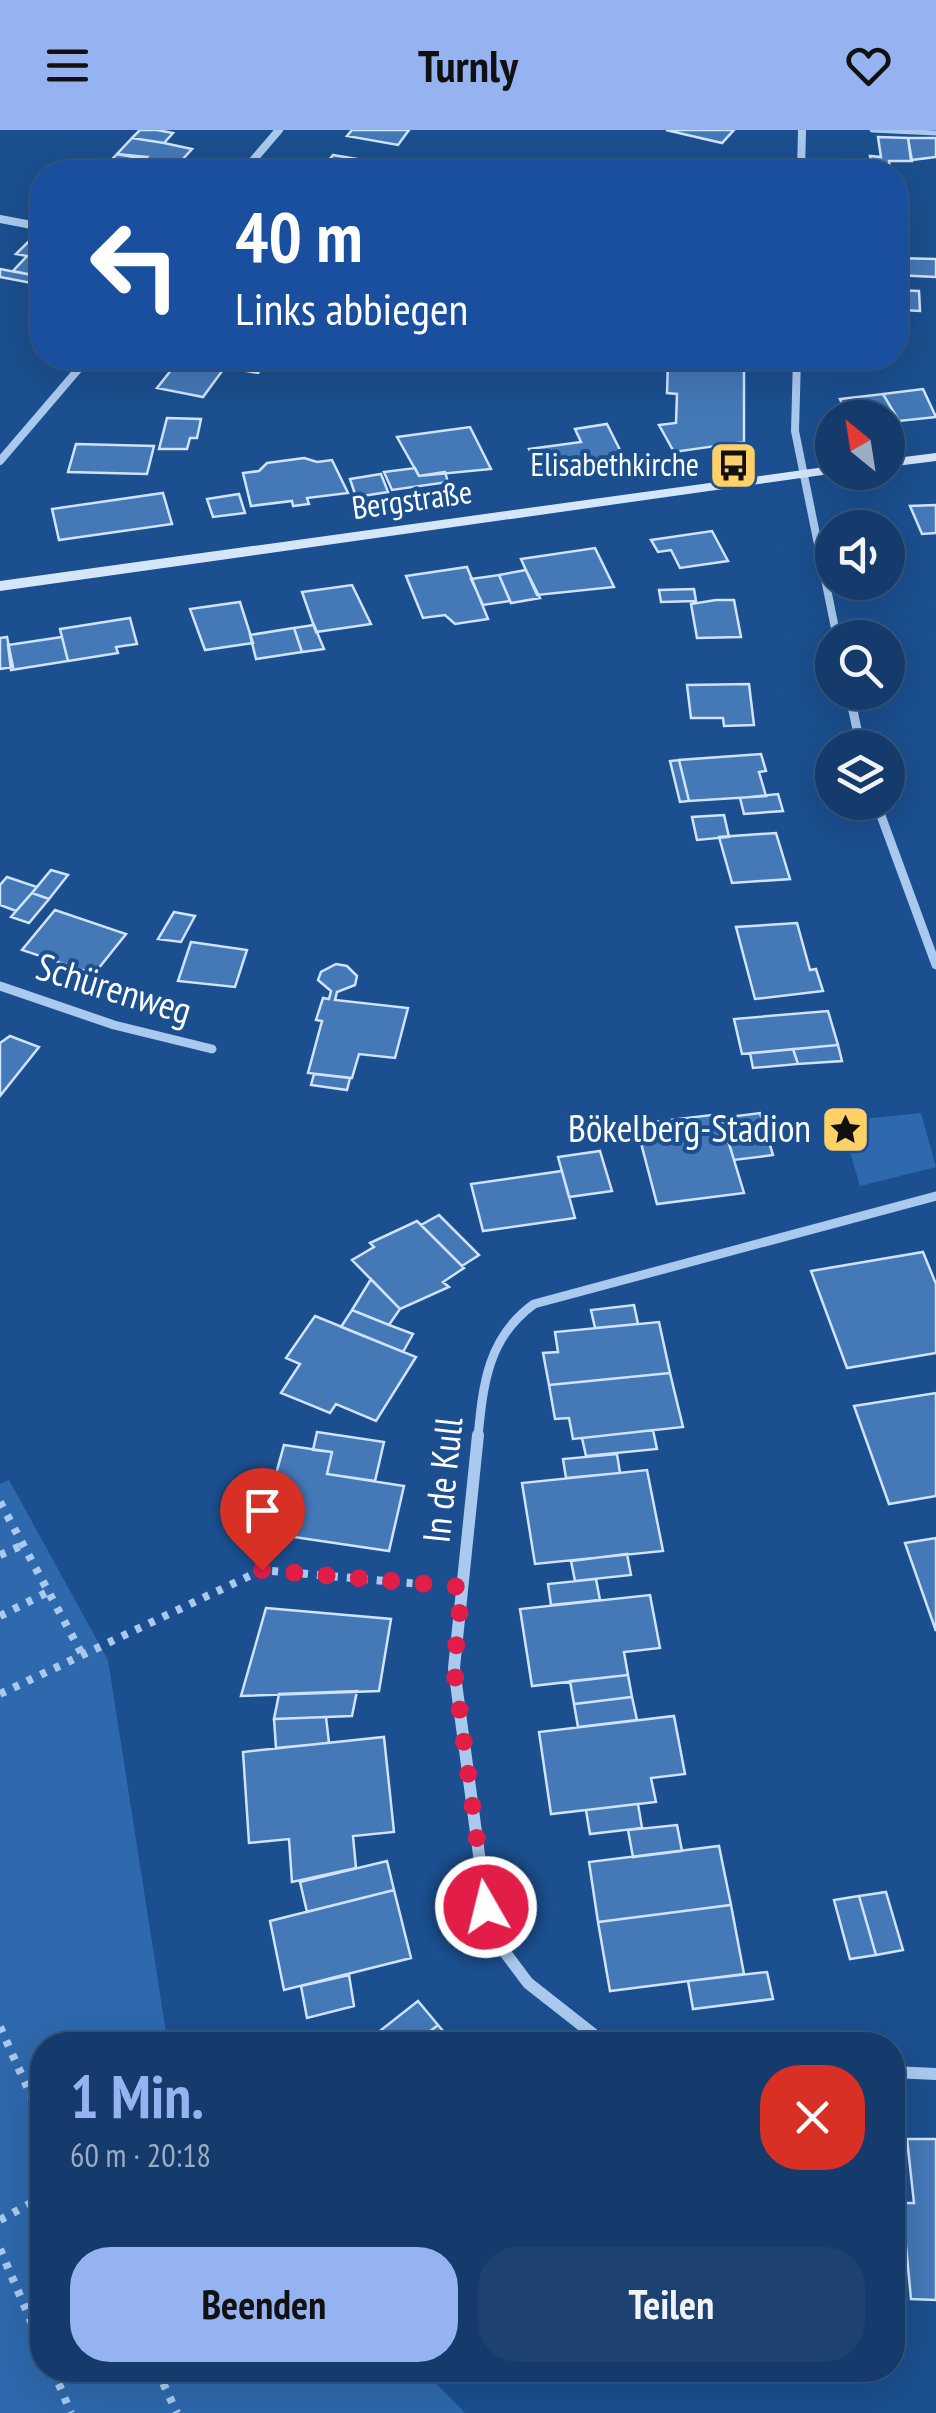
<!DOCTYPE html>
<html lang="de">
<head>
<meta charset="utf-8">
<style>
  :root { --surface:#143b6b; --page:#1d4271; --text:#f1f3f6; --muted:#9dadc1; --line:#33557e; --accent:#95b2f1 }
  body { margin:0; font-family:"PT Sans Narrow",sans-serif; background:var(--page); color:var(--text); height:100vh; display:flex; flex-direction:column; font-size:38px; white-space:nowrap }
  * { box-sizing:border-box; margin:0 }
  p { font-size:32px; color:var(--muted) }
  .icon { flex:none; width:55px; height:55px; fill:none; stroke:currentColor; stroke-width:2; stroke-linecap:round; stroke-linejoin:round }
  .map { position:relative; flex:1; overflow:hidden }
  .sheet { position:absolute; left:30px; top:1902px; width:875px; height:350px; display:flex; flex-direction:column; background:var(--surface); border-radius:40px; box-shadow:0 10px 40px #0002,0 0 0 2px var(--line) }
  .sheet>* { flex:none }
  .banner { position:absolute; left:30px; top:30px; width:878px; height:210px; border-radius:40px; box-shadow:0 10px 40px #0002,0 0 0 2px var(--line); background:#1a4fa0; color:#fff; overflow:hidden }
  .needle { width:65px; rotate:330deg }
  .controls { position:absolute; left:815px; top:270px; display:grid; gap:20px }
  .controls a { display:grid; place-items:center; width:90px; height:90px; border-radius:50%; background:var(--surface); box-shadow:0 10px 40px #0002,0 0 0 2px var(--line); font-size:50px }
  .pin { position:absolute; display:grid; place-items:center; width:85px; height:85px; color:#fff; margin:-102px -42px; border-radius:50% 50% 50% 0; rotate:-45deg; box-shadow:0 0 10px #0007 }
  .pin .icon { rotate:45deg }
  .me { position:absolute; width:110px; margin:-55px; rotate:352deg; stroke-linejoin:round; filter:drop-shadow(0 0 8px #0008) }
  .turn { display:flex; align-items:center; gap:35px; height:210px; padding:0 40px; font-size:45px }
  .turn .icon { width:130px; height:130px; stroke-width:2.5 }
  .turn b { display:block; font-size:70px; line-height:85px }
  .round { display:grid; place-items:center; flex:none; width:105px; height:105px; border-radius:40px; background:var(--page) }
  .overview { display:flex; align-items:center; justify-content:space-between; height:170px; padding:0 40px }
  h1 { font-size:60px; font-weight:800; line-height:75px; color:var(--accent) }
  .primary-button { display:flex; gap:20px; margin-top:auto; padding:20px 40px }
  .primary-button a { flex:1; height:115px; border-radius:40px; background:var(--accent); color:#111; font-size:40px; font-weight:800; line-height:115px; text-align:center }
  .primary-button a+a { background:var(--page); color:var(--text) }
  header { display:flex; justify-content:space-between; align-items:center; height:130px; padding:0 40px; background:var(--accent); color:#111; font-size:45px; font-weight:800 }
  .map>svg:first-child { display:block }
  .green { fill:#2e69ad }
  .building { fill:#4478b7; stroke:#cfe3fa; stroke-width:2.5 }
  .lines { fill:none; stroke-linecap:round; stroke-linejoin:round }
  .path { stroke:#a9c9ee; stroke-width:8; stroke-dasharray:6 9; stroke-linecap:butt }
  .lane { stroke:#a9c9ee; stroke-width:5 }
  .street-far2 { stroke:#a9c9ee; stroke-width:8 }
  .street-far1 { stroke:#a9c9ee; stroke-width:9 }
  .street { stroke:#a9c9ee; stroke-width:12 }
  .secondary { fill:#d6e6fa; fill-rule:evenodd }
  .route { stroke:#e11d48; stroke-width:18; stroke-dasharray:0 32.4 }
  .labels { text-anchor:middle; stroke-width:8; stroke-linejoin:round; paint-order:stroke }
  .far-poi-label { font-size:32px; fill:#fff; stroke:#1b4f8f; text-anchor:end }
  .far-street-label { font-size:32px; fill:#fff; stroke:#1b4f8f }
  .street-label { font-size:38px; fill:#fff; stroke:#1b4f8f }
  .poi-label { font-size:38px; fill:#fff; stroke:#1b4f8f; text-anchor:end }
</style>
</head>
<body>
<header><svg class="icon" aria-label="menu" viewBox="0 0 24 24"><path d="M4 6h16M4 12h16M4 18h16"/></svg>Turnly<svg class="icon" aria-label="heart" viewBox="0 0 24 24"><path d="M12 20l-8-8c-3-5 5-10 8-4 3-6 11-1 8 4z"/></svg></header>
<div class="map">
<svg width="936" height="2283" viewBox="0 0 936 2283">
  <rect width="100%" height="100%" fill="#1b4f8f"/>
  <!-- green -->
  <path class="green" d="M921,983L936,1037L860,1056L841,991Z
    M9,1350L108,1530L168,1915H42V2240H423L465,2283H0V1354Z"/>
  <!-- building -->
  <path class="building" d="M140,0H157L173,3L164,13L132,8Z
    M352,0H409L398,15L347,6Z
    M666,0H734L722,13Z
    M878,7L908,8L912,31H889L890,42H872L870,26L881,27Z
    M132,8L164,13L192,19L171,42H133L147,27L117,24Z
    M908,8H936V27L911,30Z
    M117,24L133,27H147L133,42H100Z
    M333,25L380,33L373,42H319Z
    M689,34L747,36V42H689Z
    M28,112L42,114V147L13,141L27,126L16,124Z
    M895,128L936,129V147L895,145Z
    M0,139L42,147V155L0,147Z
    M895,160L919,161L920,181L902,180V194L895,193Z
    M171,228H270L258,243L225,237L203,267L157,258L180,229Z
    M668,230L744,233V312L674,322L659,295L676,293L677,264L667,263Z
    M923,259L936,287L899,291L883,264Z
    M883,264L899,291L848,287L840,269Z
    M167,288L201,289L197,308H190L187,319H159Z
    M607,294L624,328L540,343L529,319L581,312L575,299Z
    M470,297L491,339L419,346L397,307Z
    M76,314L154,316L147,344L68,342Z
    M304,328L317,332L332,330L348,363L307,368L309,374L293,376L292,371L251,376L243,343L259,341L267,333Z
    M415,338L419,346L445,342L448,352L392,360L384,342Z
    M381,344L388,362L356,367L350,349Z
    M163,363L172,394L59,410L52,379Z
    M239,364L245,383L213,387L207,369Z
    M936,375V403L922,404L910,376Z
    M712,401L728,431L680,438L671,420L658,422L651,410Z
    M595,418L614,457L537,465L521,429Z
    M467,437L488,489L455,494L445,485L423,488L406,446Z
    M526,440L540,468L511,473L499,445Z
    M499,445L510,471L483,475L471,449Z
    M352,455L371,494L316,502L302,462Z
    M694,459L696,471L661,472L659,460Z
    M716,470H734L741,507L697,508L691,474Z
    M240,472L253,513L205,520L190,479Z
    M130,488L137,514L116,517L118,523L68,531L60,499Z
    M314,495L324,519L302,522L294,498Z
    M294,498L302,522L256,529L250,505Z
    M7,507L13,537L0,539V508Z
    M62,507L68,531L11,540L8,515Z
    M749,554L754,595L724,596L723,588H691L687,555Z
    M761,624L766,641L759,642L766,666L689,671L679,630Z
    M679,630L689,671L680,672L670,631Z
    M778,664L783,681L744,684L740,668Z
    M724,685L729,707L697,710L692,687Z
    M776,703L790,749L732,753L719,707Z
    M51,740L68,745L49,769L32,763Z
    M7,747L37,757L16,781L0,775V755Z
    M32,763L49,769L29,793L11,787Z
    M55,780L126,804L94,844L22,820Z
    M174,782L195,786L181,812L158,809Z
    M797,793L810,840L816,839L823,861L755,869L736,797Z
    M191,812L247,820L235,857L178,851Z
    M336,834L347,836L357,846L355,855L337,862L335,870L408,878L395,928L359,924L352,948L308,943L322,891L316,890L323,868L329,869L331,861L318,850L321,842Z
    M828,881L838,915L742,924L734,889Z
    M10,906L39,917L0,966V913Z
    M838,915L842,931L798,934L793,919Z
    M793,919L798,934L753,938L750,923Z
    M314,944L350,948L347,960L311,955Z
    M760,983L773,1025L734,1030L721,988Z
    M720,984L744,1063L657,1074L636,994Z
    M600,1021L612,1061L569,1067L558,1027Z
    M562,1041L575,1088L483,1101L471,1054Z
    M439,1085L479,1125L462,1136L421,1095Z
    M417,1091L464,1138L443,1152L449,1157L400,1179L352,1130L374,1117L370,1113Z
    M923,1122L936,1154V1223L847,1238L811,1141Z
    M371,1149L400,1179L389,1195L352,1180Z
    M634,1175L638,1194L595,1198L591,1180Z
    M352,1180L389,1195L413,1204L403,1222L341,1197Z
    M315,1186L416,1227L376,1291L336,1274L330,1283L281,1263L300,1234L286,1228Z
    M659,1192L670,1243L549,1255L543,1223L558,1222L555,1202Z
    M670,1243L683,1297L573,1309L569,1288L555,1289L549,1255Z
    M936,1263V1366L889,1374L854,1276Z
    M653,1300L657,1319L586,1326L582,1308Z
    M317,1302L384,1312L375,1351L327,1344L332,1322L313,1320Z
    M284,1315L332,1322L327,1344L404,1356L389,1421L260,1402Z
    M617,1324L620,1343L566,1348L563,1329Z
    M647,1340L663,1421L535,1434L522,1353Z
    M936,1408V1501L905,1413Z
    M627,1424L631,1445L575,1451L571,1431Z
    M596,1449L600,1470L551,1475L548,1454Z
    M650,1465L660,1518L624,1522L628,1545L532,1556L520,1479Z
    M266,1478L391,1489L379,1561L241,1566Z
    M628,1545L632,1567L574,1574L570,1551Z
    M357,1561L352,1586L274,1589L279,1564Z
    M632,1567L637,1590L578,1597L574,1574Z
    M674,1586L685,1644L651,1648L656,1672L551,1684L539,1602Z
    M326,1587L329,1613L276,1618L274,1589Z
    M384,1607L394,1702L353,1706L356,1738L292,1752L289,1709L249,1713L243,1622Z
    M638,1674L642,1698L590,1704L586,1680Z
    M677,1695L682,1721L633,1727L628,1700Z
    M719,1716L731,1775L598,1792L589,1732Z
    M387,1731L394,1760L307,1782L300,1752Z
    M394,1760L411,1828L284,1860L270,1791Z
    M886,1762L903,1820L876,1825L859,1766Z
    M859,1766L876,1825L850,1829L834,1770Z
    M731,1775L744,1844L610,1861L598,1792Z
    M767,1842L773,1869L693,1879L688,1851Z
    M349,1845L354,1876L307,1888L301,1856Z
    M418,1871L438,1895L412,1915H362Z
    M438,1895L455,1915H412Z
    M907,2009H936V2170L911,2169L902,2073H914Z"/>
  <g class="lines">
    <!-- path -->
    <path class="path" d="M0,1372L82,1524
      M0,1425L23,1415
      M0,1486L48,1462
      M0,1564L262,1440L431,1455
      M0,1897L42,1990
      M0,2090L42,2067
      M0,2119L42,2217
      M53,2240L71,2283
      M157,2240L177,2283"/>
    <!-- lane -->
    <path class="lane" d="M872,0L936,3"/>
    <!-- street-far2 -->
    <path class="street-far2" d="M243,42L279,0
      M801,42L802,0
      M0,89L42,97
      M797,228L795,301L837,508
      M0,331L88,228"/>
    <!-- street-far1 -->
    <path class="street-far1" d="M849,562L861,618
      M876,672L936,835
      M0,856L114,895L212,919
      M478,1307C483,1254 488,1207 534,1174L936,1066"/>
    <!-- street -->
    <path class="street" d="M478,1305L454,1538L486,1777L507,1825L528,1853L607,1915
      M892,1942L936,1944"/>
    <!-- secondary -->
    <path class="secondary" d="M936,323V331L888,337V329Z
      M832,336V342L837,343L0,461V451Z"/>
  </g>
  <g class="lines">
    <!-- route -->
    <path class="route" d="M262,1440L462,1457L454,1538L486,1777"/>
  </g>
  <!-- icons -->
  <defs>
    <symbol id="bus-square" viewBox="-11 -11 22 22"><rect x="-9" y="-9" width="18" height="18" rx="4" fill="#ffd166" stroke="#1b4f8f"/><path d="M-5-6H5V4H4V6H2V4H-2V6H-4V4H-5ZM-3.5-4V0h7V-4ZM-3.5 1.2v1.5H-2V1.2ZM2 1.2v1.5H3.5V1.2Z" fill="#111"/></symbol>
    <symbol id="sight-square" viewBox="-11 -11 22 22"><rect x="-9" y="-9" width="18" height="18" rx="4" fill="#ffd166" stroke="#1b4f8f"/><path d="M0-6L1.8-2.2L6-1.7L2.9 1.2L3.7 5.4L0 3.3L-3.7 5.4L-2.9 1.2L-6-1.7L-1.8-2.2Z" fill="#111"/></symbol>
  </defs>
  <g fill-rule="evenodd">
    <use href="#bus-square" x="706" y="308" width="55" height="55"/>
    <use href="#sight-square" x="818" y="972" width="55" height="55"/>
  </g>
  <g class="labels">
    <!-- far-poi labels -->
    <g class="far-poi-label">
      <text x="699" y="346">Elisabethkirche</text>
    </g>
    <!-- far-street labels -->
    <g class="far-street-label">
      <text transform="translate(412 370) rotate(-8)" y="11">Bergstraße</text>
    </g>
    <!-- street labels -->
    <g class="street-label">
      <text transform="translate(114 859) rotate(17)" y="13">Schürenweg</text>
      <text transform="translate(443 1350) rotate(-84)" y="13">In de Kull</text>
    </g>
    <!-- poi labels -->
    <g class="poi-label">
      <text x="811" y="1012">Bökelberg-Stadion</text>
    </g>
  </g>
</svg>
<div class="controls">
<a><svg class="needle" viewBox="-14 -14 28 28"><path d="M0-13l5 13h-10z" fill="#e53935"/><path d="M0 13l5-13h-10z" fill="#9dadc1"/></svg></a>
<a><svg class="icon" aria-label="sound" viewBox="0 0 24 24"><path d="M4 9h4l5-4v14l-5-4H4zM17 9q2 3 0 6"/></svg></a>
<a><svg class="icon" aria-label="search" viewBox="0 0 24 24"><circle cx="10" cy="10" r="6"/><path d="M15 15l6 6"/></svg></a>
<a><svg class="icon" aria-label="layers" viewBox="0 0 24 24"><path d="M12 4l9 5-9 5-9-5zM3 14l9 5 9-5"/></svg></a>
</div>
<div class="pin" style="left:262px;top:1440px;background:#d93025"><svg class="icon" aria-label="arrive" viewBox="0 0 24 24"><path d="M6 21V4h12l-3 4 3 4H6"/></svg></div>
<svg class="me" style="left:486px;top:1777px" viewBox="-20 -20 40 40"><circle r="17" fill="#e11d48" stroke="#fff" stroke-width="3"/><path d="M0-11L8 9 0 5-8 9z" fill="#fff"/></svg>
<div class="banner">
<div class="turn"><svg class="icon" aria-label="left" viewBox="0 0 24 24"><path d="M17 20v-9H6M10 6l-5 5 5 5"/></svg><div><b>40 m</b>Links abbiegen</div></div>
</div>
<section class="sheet">
<div class="overview"><div><h1>1 Min.</h1><p>60 m · 20:18</p></div><a class="round" style="background:#d93025;color:#fff"><svg class="icon" aria-label="close" viewBox="0 0 24 24"><path d="M6 6l12 12M18 6L6 18"/></svg></a></div>
<div class="primary-button"><a>Beenden</a><a>Teilen</a></div>
</section>
</div>
</body>
</html>
